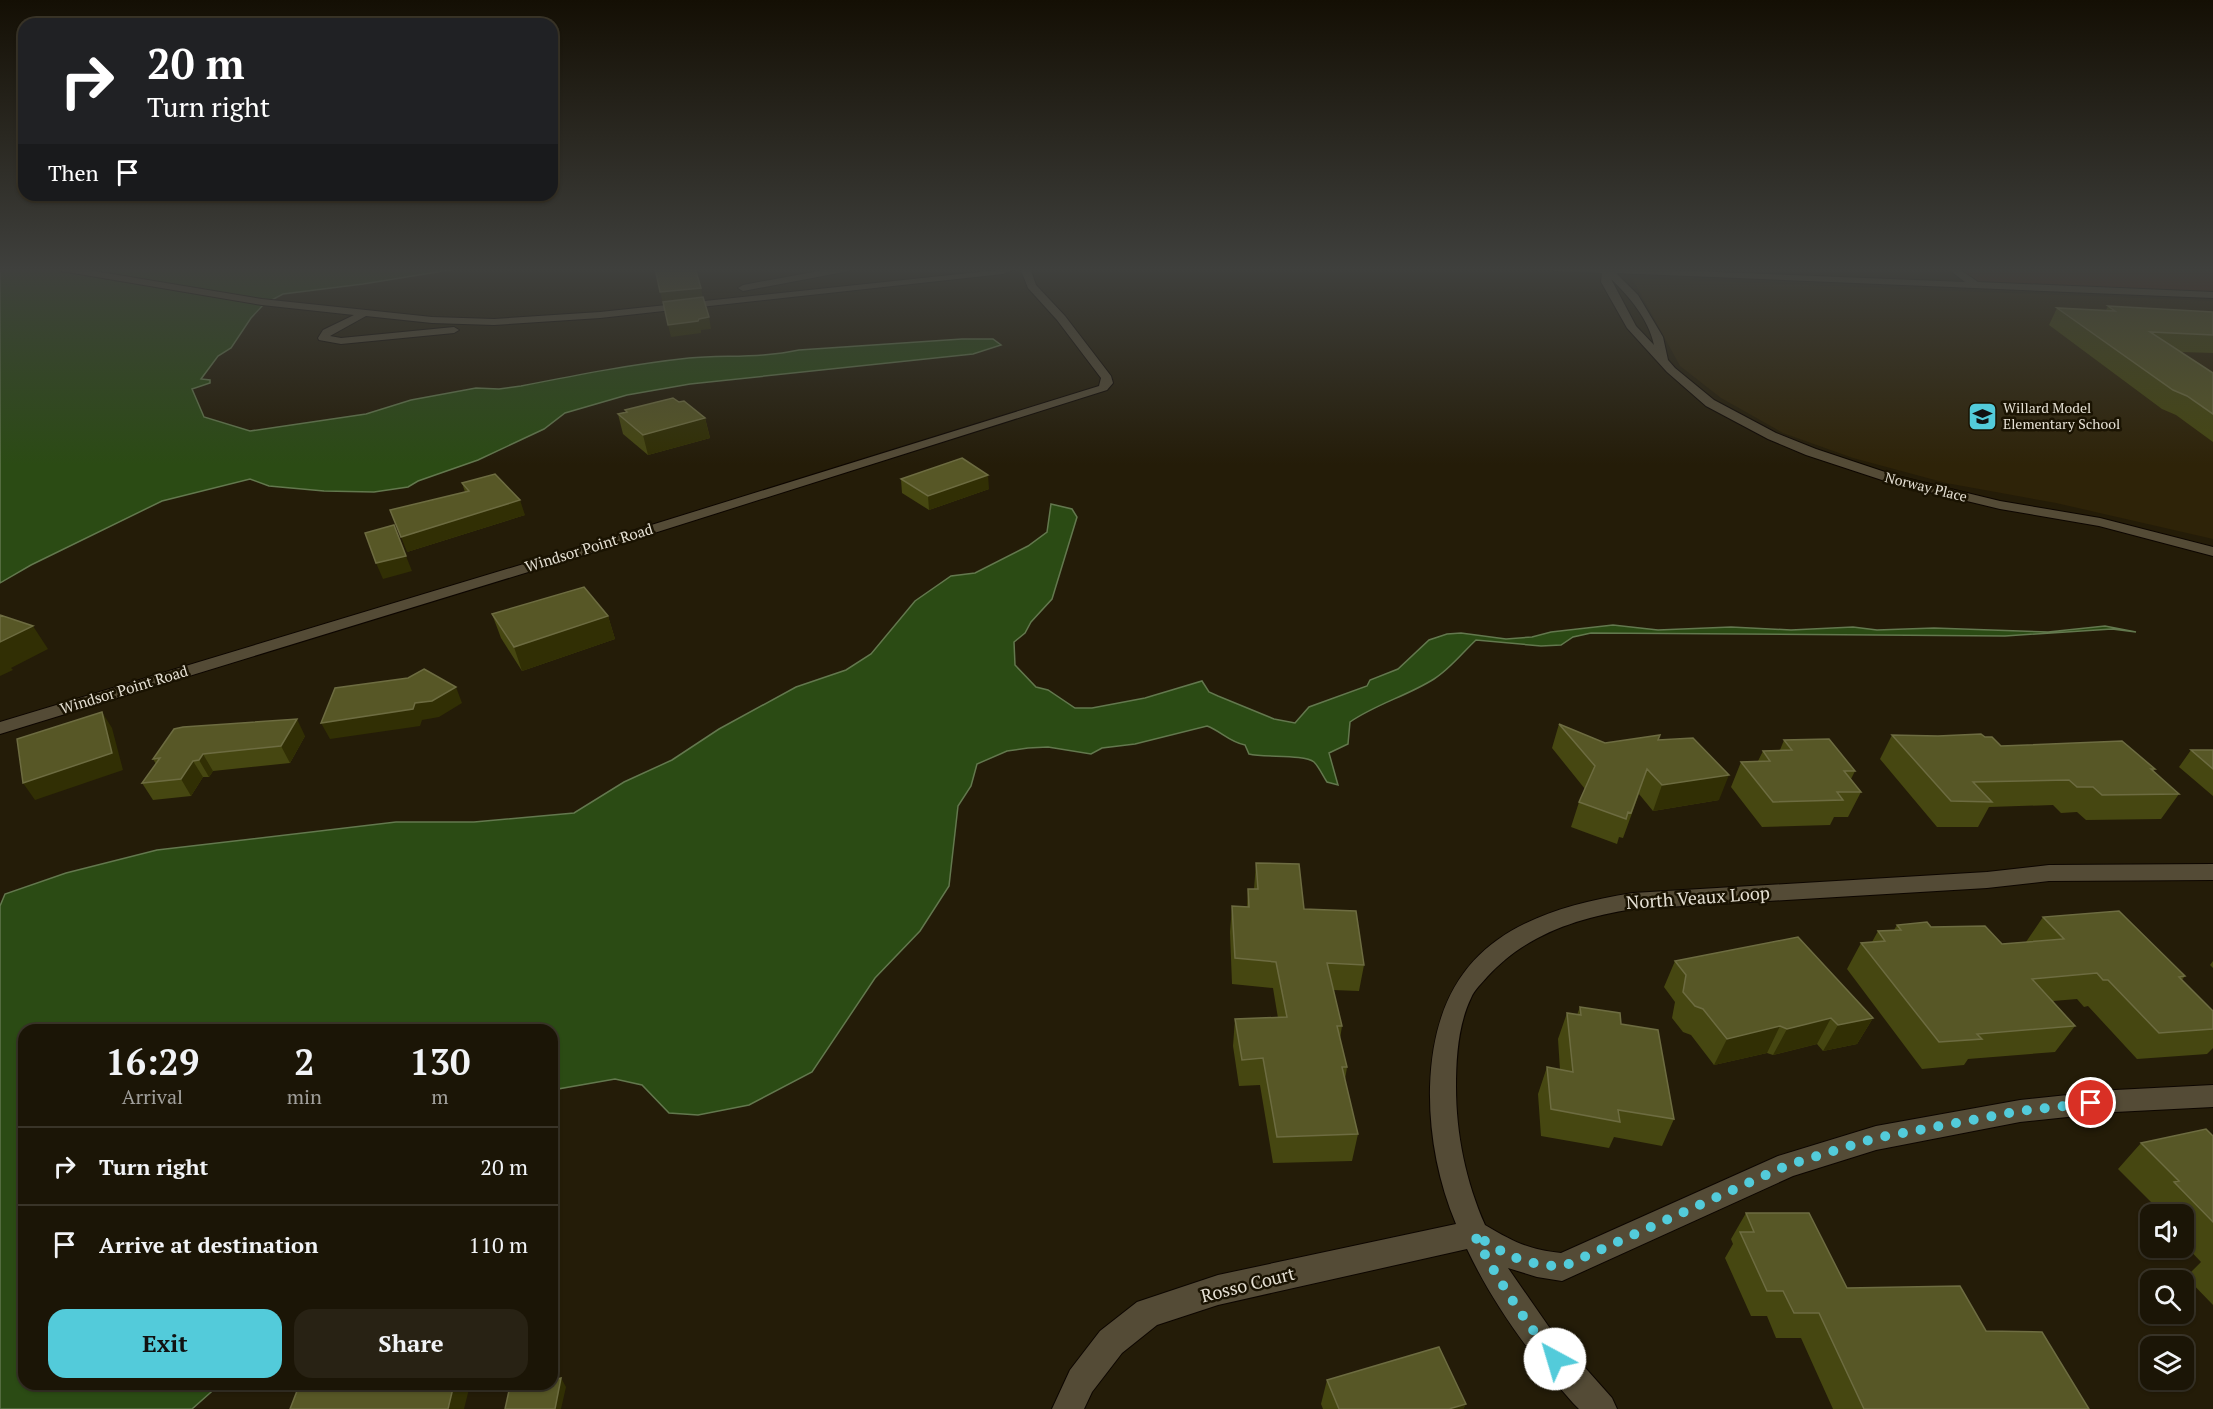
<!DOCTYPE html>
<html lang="en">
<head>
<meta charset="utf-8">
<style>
  :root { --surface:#1b1506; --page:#282214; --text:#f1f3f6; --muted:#a09f9b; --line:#393428; --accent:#53cbda }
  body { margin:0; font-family:"PT Serif",serif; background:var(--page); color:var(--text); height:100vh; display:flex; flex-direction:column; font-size:22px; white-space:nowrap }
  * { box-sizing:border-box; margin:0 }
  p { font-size:20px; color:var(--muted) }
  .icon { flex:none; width:33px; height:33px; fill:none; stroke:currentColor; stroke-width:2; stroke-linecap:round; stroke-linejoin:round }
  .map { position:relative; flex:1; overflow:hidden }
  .sheet { position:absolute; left:18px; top:1024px; width:540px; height:366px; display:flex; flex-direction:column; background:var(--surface); border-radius:18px; box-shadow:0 2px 4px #0004,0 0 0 2px var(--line) }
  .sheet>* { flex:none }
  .banner { position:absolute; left:18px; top:18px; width:540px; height:183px; border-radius:18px; box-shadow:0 2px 4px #0004,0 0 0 2px var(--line); background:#202124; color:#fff; overflow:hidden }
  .buttons { position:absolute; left:2140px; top:1204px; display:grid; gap:12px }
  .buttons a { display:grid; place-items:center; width:54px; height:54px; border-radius:12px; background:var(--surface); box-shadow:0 2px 4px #0004,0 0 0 2px var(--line); font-size:30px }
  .pin { position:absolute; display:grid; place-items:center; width:51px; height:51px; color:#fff; margin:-26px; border:3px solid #fff; border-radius:50%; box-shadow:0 2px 6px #0007 }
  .me { position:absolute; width:66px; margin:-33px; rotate:321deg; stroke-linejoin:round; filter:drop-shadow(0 0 4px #0008) }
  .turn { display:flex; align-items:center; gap:21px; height:126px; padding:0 30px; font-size:27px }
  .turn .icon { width:78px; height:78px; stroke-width:2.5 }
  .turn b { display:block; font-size:42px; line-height:51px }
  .then { display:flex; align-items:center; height:57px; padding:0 30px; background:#0003; gap:12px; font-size:22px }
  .eta { display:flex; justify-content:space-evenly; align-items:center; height:102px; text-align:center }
  .eta b { font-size:36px; font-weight:600; line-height:42px }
  .cta { display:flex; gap:12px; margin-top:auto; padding:12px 30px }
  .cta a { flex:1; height:69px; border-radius:18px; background:var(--accent); color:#111; font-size:24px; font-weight:600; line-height:69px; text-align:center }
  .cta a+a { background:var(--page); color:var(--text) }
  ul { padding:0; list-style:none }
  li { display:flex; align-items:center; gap:18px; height:78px; padding:0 30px; border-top:2px solid var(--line) }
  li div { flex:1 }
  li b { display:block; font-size:22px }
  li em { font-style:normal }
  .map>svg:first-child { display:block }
  .built { fill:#2e2308 }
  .green { fill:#4c1d0d }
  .water { fill:#2b4b14; stroke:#63784e; stroke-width:1.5 }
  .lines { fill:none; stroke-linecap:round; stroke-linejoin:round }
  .minor-casing { stroke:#0d0600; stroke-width:2 }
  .minor { fill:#544b36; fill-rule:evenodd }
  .wall { fill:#464711 }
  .shaded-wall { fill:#312f04 }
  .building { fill:#575726; stroke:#6d6c41; stroke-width:1.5 }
  .route { stroke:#53cbda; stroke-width:10; stroke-dasharray:0 18 }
  .labels { text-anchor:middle; stroke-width:5; stroke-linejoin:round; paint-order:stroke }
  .far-poi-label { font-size:14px; fill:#e5e0d4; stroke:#1a1302; text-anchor:start }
  .far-street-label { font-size:14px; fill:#e5e0d4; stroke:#1a1302 }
  .street-label { font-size:15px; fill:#e5e0d4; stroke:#1a1302 }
  .near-street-label { font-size:18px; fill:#e5e0d4; stroke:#1a1302 }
</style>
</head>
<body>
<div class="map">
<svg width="2213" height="1409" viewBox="0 0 2213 1409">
  <rect width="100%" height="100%" fill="#241c08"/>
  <!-- built -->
  <path class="built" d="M1632,278L2213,301V539L2056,503L1946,483L1853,458L1783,433L1721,398L1680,366Z"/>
  <!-- green -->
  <path class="green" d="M1952,268H2213V295L1975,285Z"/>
  <!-- water -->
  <path class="water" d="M0,268H462L363,284L283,294L264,304L251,318L231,348L218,356L201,379L210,380V383L192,389L204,417L250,431L366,414L411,400L476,388L499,389L521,386C577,375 633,364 689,358C726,355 762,358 799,350L962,339H993L1001,345L973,354L690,384L627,395L565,413L544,429L478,460L418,481L408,487L374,492L324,491L269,486L250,479L162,501L31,565L0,583Z
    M1051,504L1072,509L1077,517L1052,599L1031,622L1025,633L1014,642L1015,665L1036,687L1048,690L1075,708H1092L1145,698L1202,681L1209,692L1218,696L1274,719L1295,723L1309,707L1367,686L1370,680L1398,669L1429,640L1447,634L1461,633L1506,639L1532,637L1551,632L1613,625L1658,630L1731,627L1791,630L1853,627L1877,630L1934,628L2048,632L2105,626L2136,632L2112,629L2005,636L1591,633L1573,637L1561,645L1541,646L1476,640C1463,652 1450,669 1434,679C1407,696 1376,704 1350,722L1348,744L1329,753L1338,785L1327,782C1323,776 1319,767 1314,762C1304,754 1264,758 1249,754L1245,745C1229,742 1221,731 1207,726L1135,744L1102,748L1091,754L1048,747L1028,748L1007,751L977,764L971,786L958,806L949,886L920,931L875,978L812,1072L749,1105L698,1115L669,1113L642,1085L615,1079L552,1090V1030H24V1384L219,1385L192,1409H0V906L5,894L66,873L157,850L396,822H474L574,813L624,782L672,760L719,729L796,687L846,670L871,654L915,601L951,576L975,573L1028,546L1047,532Z"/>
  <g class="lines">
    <defs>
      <path id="minor" d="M56,268H76L262,299L432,317L494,319L600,312L1017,268L1003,274L600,318L494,325L432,323L366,316L330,336L341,338L454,327L459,330L454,333L341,344L319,340L318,338L323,330L354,315L262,305L61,271Z
        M835,268H854L849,271L743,291L738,288L743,285Z
        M1020,268H1030L1036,285L1065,316L1111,376L1113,383L1107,390L613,546L0,734V722L603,540L1099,386L1101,378L1057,320L1028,288Z
        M1549,268H1616L1965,282L1947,268H1958L1978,282L2213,292V298L1616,273L1638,295L1663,337L1668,360L1675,368L1714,400L1776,433L1816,449L1897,476L2000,501L2100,518L2213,547V556L2099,526L2000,509L1888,482L1806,455L1768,439L1706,406L1667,372L1627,328L1601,282L1602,273L1554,271ZM1611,279C1629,296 1649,320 1654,345L1636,326Z
        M2213,864V880L2049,881L1987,888L1633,909C1578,918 1526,934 1487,977C1482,983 1474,990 1471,998C1458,1025 1456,1058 1456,1087C1456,1134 1466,1182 1485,1225C1514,1242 1527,1249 1561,1253L1778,1156L1876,1126L2020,1100L2115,1090L2213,1085V1107L2115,1112L2020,1122L1876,1150L1793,1176L1562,1281L1537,1277L1508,1268L1549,1327L1612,1398L1617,1409H1579L1573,1403C1531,1356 1494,1306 1467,1249L1218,1305L1157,1325L1122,1353L1092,1392L1084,1409H1052L1070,1370L1100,1331L1137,1302L1218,1275L1456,1224C1438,1181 1429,1133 1430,1087C1434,954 1513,912 1633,893L1987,872L2049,865Z"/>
    </defs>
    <!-- minor casing -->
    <use href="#minor" class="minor-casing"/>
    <!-- minor -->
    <use href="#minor" class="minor"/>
  </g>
  <!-- wall -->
  <path class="wall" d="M1904,268H1926V269Z
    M2108,306L2213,312V353L2181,352L2213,373V442L2176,415L2162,409L2049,325L2057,308L2106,310Z
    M679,402L705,418L710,438L648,455L623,434L618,414L626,412L625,410Z
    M901,479L989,489L929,510L902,493Z
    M462,483L525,515L407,552L465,492Z
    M492,614L608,616L615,639L522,671L501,638Z
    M1559,724L1605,743L1658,740L1719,800L1653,811L1639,794L1623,838L1619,837L1617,844L1571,827L1579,802L1585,789L1552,748Z
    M1892,735L1938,736L2155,769L2153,772L2179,794L2161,819L2086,820L2077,812L2061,813L2053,805L1989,807L1978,827H1937L1880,759Z
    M305,736L290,763L213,771L209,777H203L191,796L153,800L142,783L156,764L153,759Z
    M1784,740L1855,771L1851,779L1861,792L1848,817H1834L1830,825L1762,827L1731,787L1741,762L1758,761L1763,751L1780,750Z
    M2191,750H2213V796L2179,767Z
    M1256,863L1364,965L1359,991L1333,990L1342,1026L1340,1039L1347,1067L1345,1080L1358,1134L1352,1161L1273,1163L1260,1085L1239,1086L1233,1046L1235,1019L1278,1018L1273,988L1232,984L1230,932L1232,906L1247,907L1248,889H1254Z
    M2043,917L2185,976L2182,980L2213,1011V1048L2207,1054L2137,1059L2088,1006L2084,1007L2077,999L2053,1001L2075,1026L2055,1052L1968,1059L1964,1065L1922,1069L1847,969L1861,943L1872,942L1878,931L1894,930L1897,925L1931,927L2002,944L2026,942Z
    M1675,961L1873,1018L1857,1044L1823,1051L1817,1044L1773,1055L1767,1053L1714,1065L1691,1035L1683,1032L1672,1018L1675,1002L1664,987Z
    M2213,961V968L2210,965Z
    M1580,1007L1621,1024L1674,1119L1662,1146L1614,1137L1609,1148L1541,1136L1538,1094L1547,1067L1560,1070L1558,1039L1567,1013L1577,1015Z
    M2213,1136V1305L2186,1277L2201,1262L2184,1244V1215H2156L2149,1208L2153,1204L2118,1169L2141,1143Z
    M1746,1213L1847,1288L1986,1331L2089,1409H1833L1801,1338H1776L1767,1316H1751L1725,1258L1733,1244L1731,1239Z
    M1327,1380L1466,1404L1463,1409H1323L1321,1404Z"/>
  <!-- shaded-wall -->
  <path class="shaded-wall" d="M701,288L703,299L663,303L660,292Z
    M709,317L711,329L701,330V333L671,337L668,325Z
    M705,418L710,438L648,455L643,435Z
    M988,475L989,489L929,510L928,496Z
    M520,500L525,515L407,552L401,537Z
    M406,556L412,571L383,579L376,563Z
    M608,616L615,639L522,671L514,647Z
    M33,626L48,649L11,668L13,670L0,676V642Z
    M456,687L462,703L439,717L422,720L420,726L330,739L321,723L415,703Z
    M102,712L112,728L123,770L35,800L23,783Z
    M297,719L305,736L290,763L281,746Z
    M203,754L213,771L209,777L199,760Z
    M193,761L203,777L191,796L181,779Z
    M1729,775L1719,800L1653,811L1662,785Z
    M1831,1018L1817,1044L1773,1055L1787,1029Z
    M1873,1018L1857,1044L1823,1051L1838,1025Z
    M1780,1026L1767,1053L1714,1065L1727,1039Z
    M561,1378L566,1387L561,1409H555Z
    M454,1384H470V1385L464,1409H448Z
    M1466,1404L1463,1409H1449Z"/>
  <!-- building -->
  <path class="building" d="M655,268H695L701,288L660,292Z
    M703,297L709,317L699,319L698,321L668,325L663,302Z
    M2108,306L2213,312V335L2150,332L2213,373V414L2187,396L2173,390L2057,308L2115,311Z
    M673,398L679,402L684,401L705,418L643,435L618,414L627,412L625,410Z
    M962,458L988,475L928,496L901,479Z
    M495,474L520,500L401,537L390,510L469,491L462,483Z
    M394,525L406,556L376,563L365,533Z
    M584,587L608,616L514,647L492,614Z
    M0,615L33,626L0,642Z
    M424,669L456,687L432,701L415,703L413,709L321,723L335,688L408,678Z
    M102,712L112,753L23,783L17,739Z
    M297,719L281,746L203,754L199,760L193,761L181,779L142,783L160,758L153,759L174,729L183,727Z
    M1559,724L1605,743L1660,735L1658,740L1693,738L1729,775L1662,785L1647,769L1631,813L1628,812L1626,819L1579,802L1595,766Z
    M1981,734L1985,737H1992L2001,746L2122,741L2155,769H2151L2179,794L2102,795L2093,787H2077L2069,780L1973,782L1992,802L1951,801L1892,735L1938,736Z
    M1829,739L1855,771H1844L1861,792H1837L1843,800L1773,802L1741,762L1770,761L1763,751L1792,750L1784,740Z
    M2191,750H2213V769Z
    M1256,863L1299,864L1304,909L1356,911L1364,965L1327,963L1342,1026H1337L1347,1067H1342L1358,1134L1277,1137L1263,1058L1242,1060L1235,1019L1287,1017L1276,962L1235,958L1232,906L1249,907L1248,889H1258Z
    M2119,911L2185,976L2179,977L2213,1011V1029L2159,1033L2108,980H2103L2097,973L2032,979L2075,1026L1977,1034L1982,1039L1939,1042L1861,943L1885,941L1878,931L1901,930L1897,925L1927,922L1931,927L1985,926L2002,944L2064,939L2043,917Z
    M1798,937L1873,1018L1838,1025L1831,1018L1787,1029L1780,1026L1727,1039L1703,1009L1695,1006L1683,992L1686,975L1675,961Z
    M1580,1007L1620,1013L1621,1024L1658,1030L1674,1119L1618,1110L1620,1122L1551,1109L1547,1067L1573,1072L1567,1013L1581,1015Z
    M2206,1129L2213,1136V1222L2174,1182L2179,1181L2141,1143Z
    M1746,1213H1809L1847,1288L1960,1286L1986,1331L2042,1332L2089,1409H1864L1819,1313H1794L1783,1291H1767L1740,1232H1754Z
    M1439,1347L1466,1404L1449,1409H1339L1327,1380Z
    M561,1378L555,1409H505L510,1386L523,1384H552V1380Z
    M345,1384H454L448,1409H290L297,1391Z"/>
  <!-- sky -->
  <linearGradient id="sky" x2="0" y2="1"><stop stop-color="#140f04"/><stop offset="0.58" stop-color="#3f403d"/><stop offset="1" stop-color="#3f403d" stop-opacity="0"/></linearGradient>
  <rect width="2213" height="465" fill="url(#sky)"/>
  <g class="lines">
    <!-- route -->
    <path class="route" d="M1555,1359C1524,1320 1497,1279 1474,1234C1509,1257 1520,1263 1562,1267L1788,1165L1876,1138L2020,1111L2091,1103"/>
  </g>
  <!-- icons -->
  <defs>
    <symbol id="school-square" viewBox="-11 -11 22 22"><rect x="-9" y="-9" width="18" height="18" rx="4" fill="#53cbda" stroke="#1a1302"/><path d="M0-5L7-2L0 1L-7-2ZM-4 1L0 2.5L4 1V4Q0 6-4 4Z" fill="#111"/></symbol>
  </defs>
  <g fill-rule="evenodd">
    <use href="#school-square" x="1966" y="400" width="33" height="33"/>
  </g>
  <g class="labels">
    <!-- far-poi labels -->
    <g class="far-poi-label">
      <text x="2003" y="413">Willard Model<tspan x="2003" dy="16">Elementary School</tspan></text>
    </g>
    <!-- far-street labels -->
    <g class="far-street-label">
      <text transform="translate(1926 487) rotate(14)" y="5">Norway Place</text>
    </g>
    <!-- street labels -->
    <g class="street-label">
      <text transform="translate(589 548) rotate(-17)" y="5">Windsor Point Road</text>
      <text transform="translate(124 690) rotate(-17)" y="5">Windsor Point Road</text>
    </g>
    <!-- near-street labels -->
    <g class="near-street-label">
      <text transform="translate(1698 898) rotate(-4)" y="6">North Veaux Loop</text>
      <text transform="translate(1248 1285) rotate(-14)" y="6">Rosso Court</text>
    </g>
  </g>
</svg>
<div class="buttons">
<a><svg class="icon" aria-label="sound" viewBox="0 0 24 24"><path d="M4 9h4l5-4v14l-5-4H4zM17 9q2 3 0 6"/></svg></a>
<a><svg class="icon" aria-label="search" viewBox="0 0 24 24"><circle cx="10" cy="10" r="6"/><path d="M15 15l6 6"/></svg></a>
<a><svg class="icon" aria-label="layers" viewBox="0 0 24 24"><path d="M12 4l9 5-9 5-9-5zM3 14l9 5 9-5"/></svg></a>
</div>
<div class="pin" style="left:2091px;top:1103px;background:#d93025"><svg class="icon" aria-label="arrive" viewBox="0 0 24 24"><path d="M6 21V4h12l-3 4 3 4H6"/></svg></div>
<svg class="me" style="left:1555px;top:1359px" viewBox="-20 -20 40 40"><circle r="19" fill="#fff"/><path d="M0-13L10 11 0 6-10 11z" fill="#53cbda"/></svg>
<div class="banner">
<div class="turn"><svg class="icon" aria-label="right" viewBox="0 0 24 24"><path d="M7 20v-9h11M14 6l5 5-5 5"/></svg><div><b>20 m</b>Turn right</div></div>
<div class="then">Then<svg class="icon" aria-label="arrive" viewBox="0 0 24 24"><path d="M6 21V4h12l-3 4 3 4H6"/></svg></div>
</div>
<section class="sheet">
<div class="eta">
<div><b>16:29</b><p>Arrival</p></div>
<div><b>2</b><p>min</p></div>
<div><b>130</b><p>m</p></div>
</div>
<ul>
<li><svg class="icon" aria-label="right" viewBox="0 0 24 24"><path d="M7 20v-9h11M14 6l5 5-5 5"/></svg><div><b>Turn right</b></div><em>20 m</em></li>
<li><svg class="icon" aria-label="arrive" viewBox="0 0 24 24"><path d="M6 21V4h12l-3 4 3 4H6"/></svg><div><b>Arrive at destination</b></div><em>110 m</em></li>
</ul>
<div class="cta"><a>Exit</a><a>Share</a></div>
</section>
</div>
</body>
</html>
